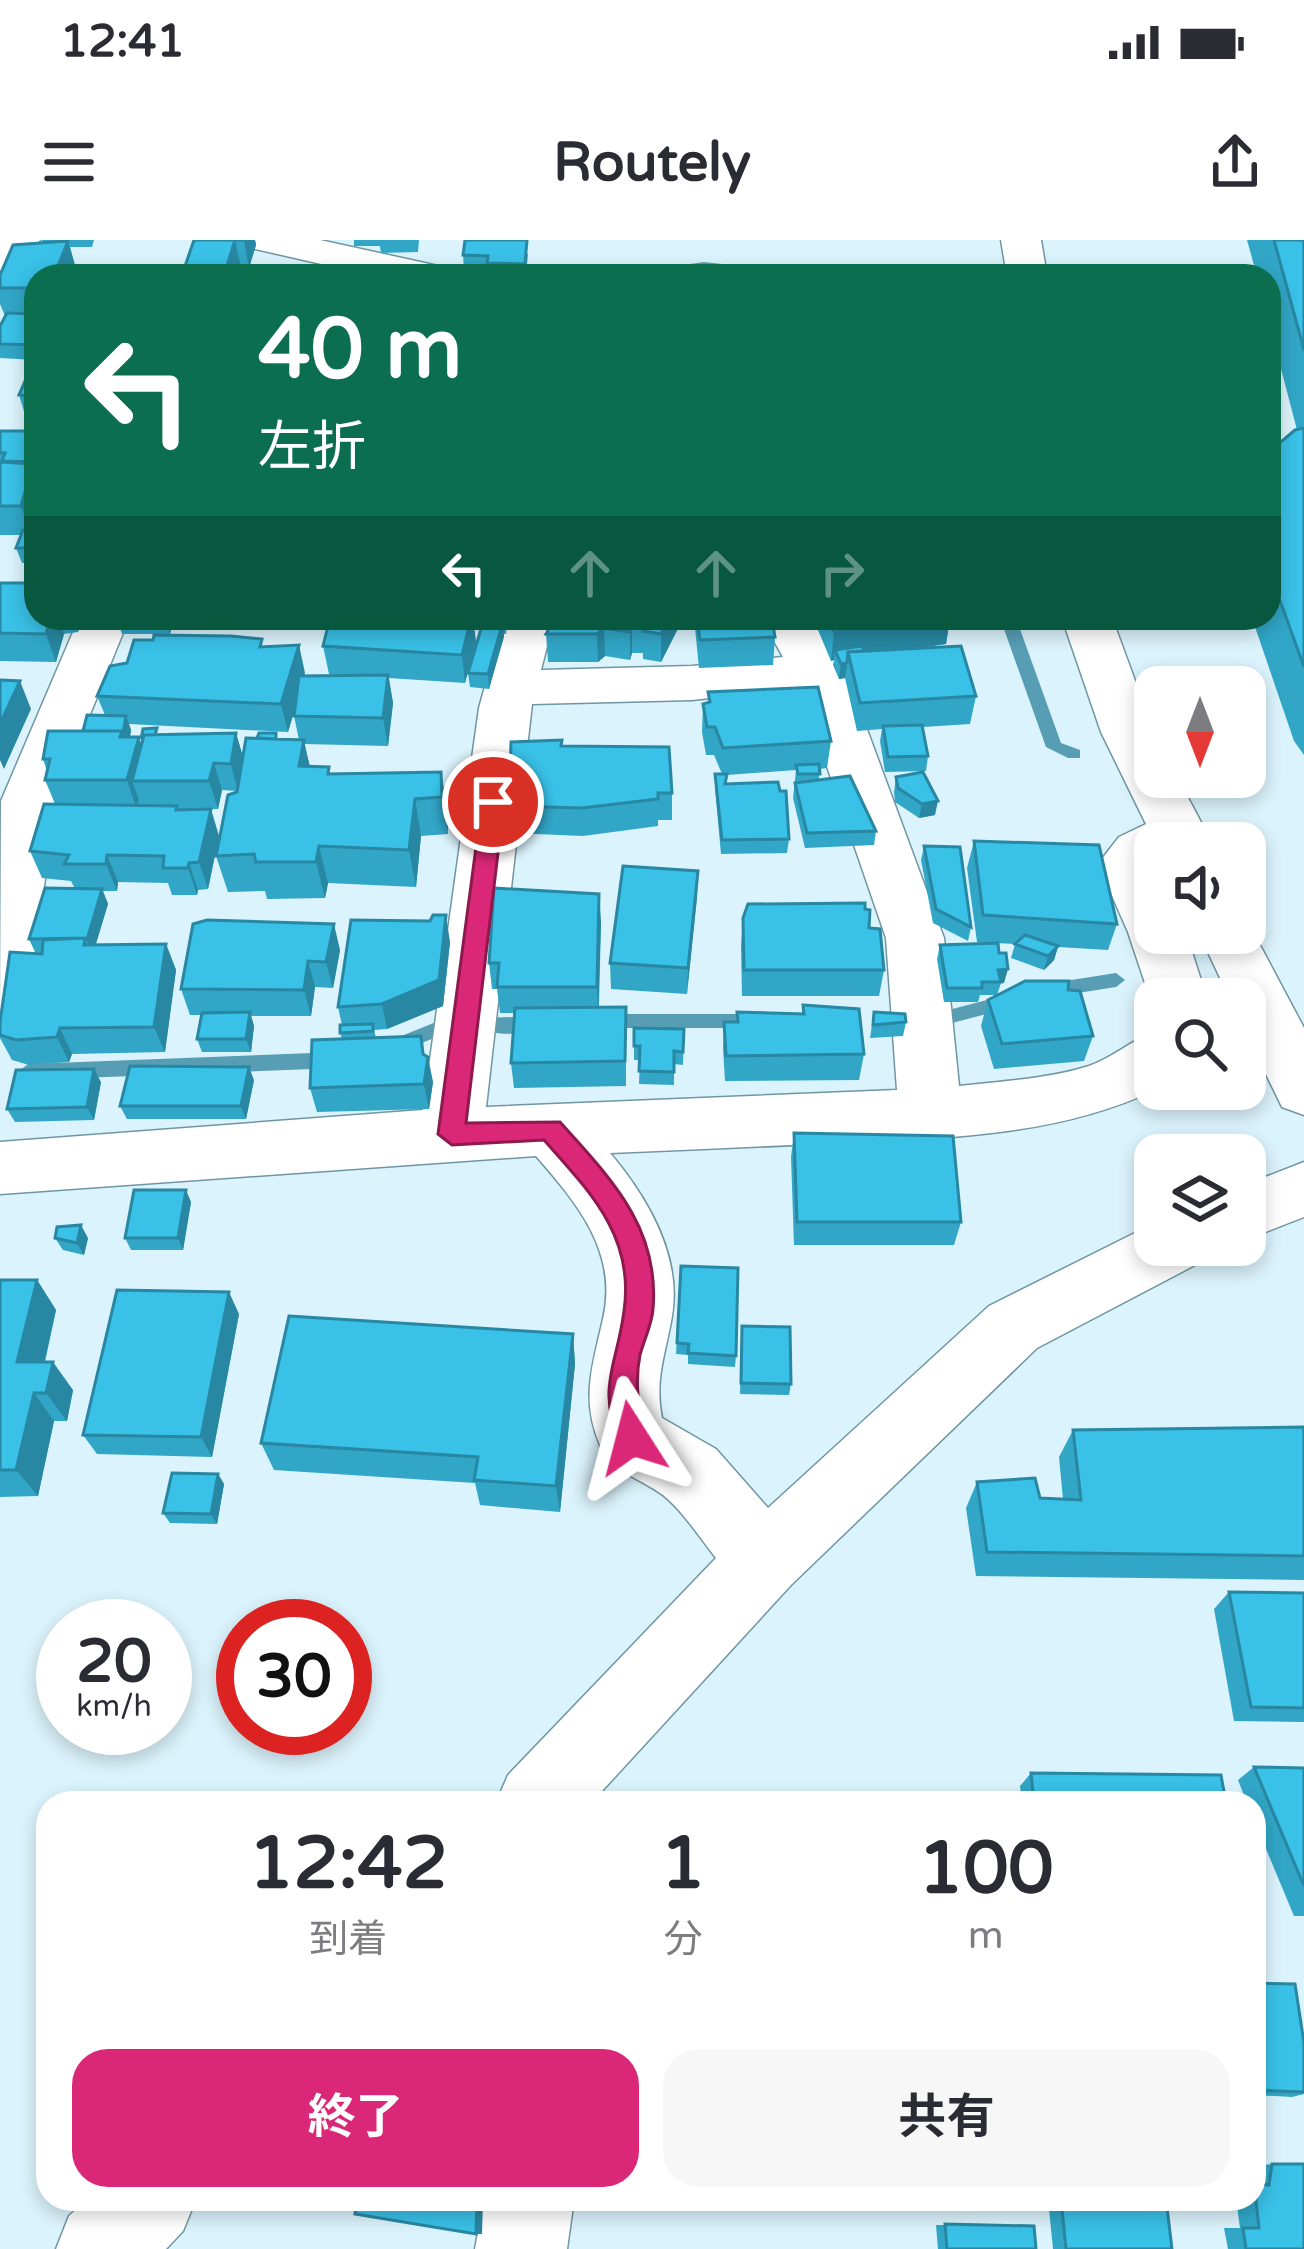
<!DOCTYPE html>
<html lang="ja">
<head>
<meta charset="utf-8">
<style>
  :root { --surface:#fff; --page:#f7f7f7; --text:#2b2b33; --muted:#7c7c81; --accent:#db2777 }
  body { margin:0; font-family:"Varela Round","Noto Sans JP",sans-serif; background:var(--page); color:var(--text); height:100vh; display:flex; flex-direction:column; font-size:45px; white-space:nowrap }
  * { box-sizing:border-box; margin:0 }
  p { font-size:39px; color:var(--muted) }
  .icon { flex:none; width:66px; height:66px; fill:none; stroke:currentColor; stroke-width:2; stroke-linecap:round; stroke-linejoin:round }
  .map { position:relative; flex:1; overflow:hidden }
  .drawer { position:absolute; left:36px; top:1551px; width:1230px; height:420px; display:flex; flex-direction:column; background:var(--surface); border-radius:36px; box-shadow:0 6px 18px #0003 }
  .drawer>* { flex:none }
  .hud { position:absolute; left:24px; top:24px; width:1257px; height:366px; border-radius:36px; box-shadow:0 6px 18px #0003; background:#0b6e4f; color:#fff; overflow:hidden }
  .needle { width:78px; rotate:180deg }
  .controls { position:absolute; left:1134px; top:426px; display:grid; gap:24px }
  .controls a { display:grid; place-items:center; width:132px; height:132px; border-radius:24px; background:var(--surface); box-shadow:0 6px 18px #0003; font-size:60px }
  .speed { position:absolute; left:36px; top:1359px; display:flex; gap:24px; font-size:60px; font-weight:700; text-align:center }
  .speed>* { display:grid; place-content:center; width:156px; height:156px; border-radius:50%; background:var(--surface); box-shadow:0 6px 18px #0003; line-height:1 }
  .speed small { font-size:30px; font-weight:400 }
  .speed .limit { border:18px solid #d22; background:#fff; color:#111 }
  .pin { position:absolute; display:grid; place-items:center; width:102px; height:102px; color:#fff; margin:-51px; border:6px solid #fff; border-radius:50%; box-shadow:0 3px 12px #0007 }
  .me { position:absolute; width:132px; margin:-66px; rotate:351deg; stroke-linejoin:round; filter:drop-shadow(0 0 9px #0008) }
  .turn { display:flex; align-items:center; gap:42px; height:252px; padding:0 36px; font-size:54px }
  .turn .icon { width:156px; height:156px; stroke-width:2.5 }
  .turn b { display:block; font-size:84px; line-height:102px }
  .lanes { display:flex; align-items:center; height:114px; padding:0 36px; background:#0003; justify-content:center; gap:60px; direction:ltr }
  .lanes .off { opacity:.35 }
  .eta { display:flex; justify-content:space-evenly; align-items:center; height:204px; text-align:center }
  .eta b { font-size:72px; font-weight:700; line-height:84px }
  .primary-button { display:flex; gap:24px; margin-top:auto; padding:24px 36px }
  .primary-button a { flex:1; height:138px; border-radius:36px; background:var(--accent); color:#fff; font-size:48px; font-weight:700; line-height:138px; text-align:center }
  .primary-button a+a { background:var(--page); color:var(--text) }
  .status { display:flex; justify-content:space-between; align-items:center; height:84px; padding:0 60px; background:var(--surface); direction:ltr }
  .status svg { height:33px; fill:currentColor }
  header { display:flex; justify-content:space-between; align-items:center; height:156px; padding:0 36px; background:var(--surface); font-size:54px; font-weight:700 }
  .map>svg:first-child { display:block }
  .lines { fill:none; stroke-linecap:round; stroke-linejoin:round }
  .stream { fill:#579eb4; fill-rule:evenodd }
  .minor-casing { stroke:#6f96a3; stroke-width:3 }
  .minor { fill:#fff; fill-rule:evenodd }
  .wall { fill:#31a6c7; fill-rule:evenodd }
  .shaded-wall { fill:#2887a2 }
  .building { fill:#39c1e7; stroke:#2887a2; stroke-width:3 }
  .route { fill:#db2777; stroke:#8e194d; stroke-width:3 }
</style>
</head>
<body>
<div class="status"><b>12:41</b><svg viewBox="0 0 49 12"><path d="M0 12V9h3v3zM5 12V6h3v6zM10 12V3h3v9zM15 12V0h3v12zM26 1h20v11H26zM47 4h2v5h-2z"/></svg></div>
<header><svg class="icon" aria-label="menu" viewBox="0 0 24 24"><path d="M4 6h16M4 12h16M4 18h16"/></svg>Routely<svg class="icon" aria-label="share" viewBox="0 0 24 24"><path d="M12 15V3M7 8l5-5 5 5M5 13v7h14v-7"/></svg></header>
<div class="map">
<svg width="1304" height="2009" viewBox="0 0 1304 2009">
  <rect width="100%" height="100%" fill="#dbf3fc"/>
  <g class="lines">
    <!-- stream -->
    <path class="stream" d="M704,22L793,32L799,36C768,36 736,30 704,30C679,30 654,36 629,36L635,32Z
      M1000,378H1016L1061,503L1080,510V518H1068L1046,507Z
      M1116,733L1125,740L1116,747L1046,758L1037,751L1046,744Z
      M1010,754L1019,761L1017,766L933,788L923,781L933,774Z
      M602,774H763L773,781L763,788H602L592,781Z
      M541,776L551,783C537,796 488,798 474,785L484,778Z
      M446,778L456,785L453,790L391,816L381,808L384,803Z
      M338,812L348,820L338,828L28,840L18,832L28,824Z"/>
    <defs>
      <path id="minor" d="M0,0H40L14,43L0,46Z
        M245,0H320L443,27L449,36H374L251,8Z
        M1001,0H1041L1047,36H1007Z
        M79,378H129L55,561L30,756L21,772L0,779L1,561Z
        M504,378H554L541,430L692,426L783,417L761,378H811L851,446L944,698L959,846C1002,841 1047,839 1089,826C1114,817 1131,800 1155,792L1157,849C1059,896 948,898 841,903C764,906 687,910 610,913C647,957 682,1016 672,1076C666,1113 654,1139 662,1178L716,1209L768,1268L989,1066L1155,983V1005H1205L1195,1025L1037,1108L791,1345L591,1563H496L508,1535L716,1318C700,1298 683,1271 663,1255C640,1238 611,1232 600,1205C580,1159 593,1124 603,1079C619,1012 576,962 536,916L0,954V902L423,870L479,468ZM800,448L886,698L897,850L486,867L532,464L692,460Z
        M1062,378H1112L1155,495V537H1177L1212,603H1155V693H1186L1207,759H1155V773L1128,692L1098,624L1119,597L1146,584L1101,492Z
        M1245,677L1304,788V875L1282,867L1245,791V759H1230L1199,693H1245Z
        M1304,922V977L1245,1000V945Z
        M87,1959H196L183,1991L166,2009H56L69,1976Z
        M484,1959H574L567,2009H475Z"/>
    </defs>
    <!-- minor casing -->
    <use href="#minor" class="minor-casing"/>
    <!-- minor -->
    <use href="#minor" class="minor"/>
  </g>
  <!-- wall -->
  <path class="wall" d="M42,0H94L92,7H70L76,29L73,36H36V184H28L19,155L35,120L0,118V86L5,76L0,64V35L42,3Z
    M194,0H255L256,5L249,28H241L238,36H184L183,32Z
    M354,0H419L418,12L381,13L380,6H354Z
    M1247,0H1304V515L1294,501L1252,378H1269V212L1297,190L1269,83V36H1257Z
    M528,14L526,36H488V30H464L463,15Z
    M0,191H36V285L35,281L32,289H36V323H22L16,308L21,295H0Z
    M0,343L36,378H82L78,392L64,394L56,422L0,421Z
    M174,378L170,394H122L117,379Z
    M485,378H508L506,394H504L489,449L470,447L468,433Z
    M555,378H683L661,422L643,419V413H632L630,420L605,416L598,422H548L546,394Z
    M694,378H772L775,397L773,425L699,428Z
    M813,378H950L946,404L917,408L976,456L970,484L923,487L928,516L926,531L885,532L880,501L882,489L857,491L845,438L839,439L833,425L834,420L831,421Z
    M476,401L465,443L389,438L393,463L388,506L304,504L310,526L330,534L441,532L447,569L448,594L421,596L416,647L328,643L325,658L267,659L265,651L228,652L216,616L237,551L222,550L218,569H178L219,596L208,649L198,650L197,655H172L168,643L118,642L117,651H103L108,664L95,705L166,704L176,730L165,812L72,814L69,822L29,825L12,820L0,798V782L42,714L35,712L29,699L75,649L71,641L42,638L30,611L55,564L45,540L47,531L43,519L105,475L97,456L264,407L299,405L304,436H353L329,434L323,406ZM295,469L294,476L299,500L278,499L243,517L236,493L159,495L141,499V504L130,497L131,490L129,484L288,492Z
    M708,452L831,501L827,528L819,529V540L876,591L874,605L805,608L793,558L796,530L727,535V544L789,599L787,613L721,614L715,548V534H722L714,515H706L702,492L703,464L708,463Z
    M562,500L563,506L672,553V580H658V586L583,596L512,593L509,566Z
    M896,537L935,575L919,578L895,562L894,552Z
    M974,601L1117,684L1108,710L1058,707L1054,720L1044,730L1011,718L1015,704L977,702L967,628Z
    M924,606L971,687L968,701L933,683L921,620Z
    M698,631L687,754L611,749L610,723Z
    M865,669L884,730L879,756H742L741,705L743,678Z
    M601,681L599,767H626V846L514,848L511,823L515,773H500L497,749H492L489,723Z
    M450,702L443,766L387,789L374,790L376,798L424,815L433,842L429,869L317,872L310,848L342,799L340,793L342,785L338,767Z
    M940,705L1004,743H1001L997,755L1068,750L1093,796L1084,821L994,829L981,786L988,760L997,755H980L978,762H944L937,719Z
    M340,710L333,748L315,747L311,776H251L254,786L251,812H202L197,799L202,775H190L181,749Z
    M803,765L864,814L859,840L725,841L723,808L724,782H736L737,772L802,774Z
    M874,772L906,782L903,796L870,798Z
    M634,788L684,789L683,825L674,824V845L639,844L640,820H634Z
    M254,840L246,879H127L120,866Z
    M101,842L94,880L15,882L7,869Z
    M794,893L961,982L954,1005H794L791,917Z
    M191,962L183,1010H131L125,998Z
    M55,998H88L84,1015L63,1010Z
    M681,1026L736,1116L735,1127L688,1124V1115L676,1114Z
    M0,1040H37L56,1070L45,1122L73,1150L67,1181H54L38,1256L0,1257Z
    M239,1074L212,1217L97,1214L83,1195Z
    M742,1086L791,1144L789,1155L740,1154Z
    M573,1094L575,1124L560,1272L480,1265L475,1243L274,1230L261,1203Z
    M1304,1187V1340L976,1336L966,1268L977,1242L1040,1258L1063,1259L1059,1217L1073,1190Z
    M218,1234L224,1244L217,1284L170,1283L163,1273Z
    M1229,1352L1304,1353V1482L1234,1481L1214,1369Z
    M1254,1527L1304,1528V1676H1294L1254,1580V1563H1247L1238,1540Z
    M1031,1533L1226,1563H1022L1020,1546Z
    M1254,1743L1304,1803V1854L1292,1857L1254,1855Z
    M1272,1924L1304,2009H1228L1224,1988H1240L1236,1959H1254V1926Z
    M1048,1959H1166L1172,2009H1053Z
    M936,1985L1034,1986L1036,2009H938Z"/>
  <!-- shaded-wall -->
  <path class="shaded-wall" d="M235,0L241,28L238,36H226L225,32Z
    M244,0H255L256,5L249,28Z
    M68,1L76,29L73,36H54Z
    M33,224L36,233L26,257L35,281L31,295L21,266Z
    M50,378H58L64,394L56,422L46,394Z
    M73,378H82L78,392Z
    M166,378H174L170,394L165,379Z
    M471,378H473L476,401L465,443L462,415Z
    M669,378L683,379L661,422V394Z
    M937,378H950L946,404L850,418L835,410L834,420L831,421L834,392Z
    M503,382L504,397L489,449L488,434Z
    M632,385V413L630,420V392Z
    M604,388L605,416L598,422L597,394Z
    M299,405L305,433L288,492L281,464Z
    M847,423L845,438L839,439L841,424Z
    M388,435L393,463L388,506L383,478Z
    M20,441L31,469L4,529L0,520V484Z
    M126,476L131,490L128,508L120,497Z
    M236,493L244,521L238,552L231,524Z
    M139,497L148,525L132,541L139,560L136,567L127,540Z
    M304,500L312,538L299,526Z
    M214,523L222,550L218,569L209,541Z
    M441,532L447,569L448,594L442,557Z
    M415,559L421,596L416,647L409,610Z
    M938,561L935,575L919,578L922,564Z
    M211,569L219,596L208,649L199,622Z
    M319,606L328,643L325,658L316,622Z
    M107,615L118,642L117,651L106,624Z
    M189,623L198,650L197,655L188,628Z
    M698,631L697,658L687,754L688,728Z
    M102,649L108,664L93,714L87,700Z
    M599,654L601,681L598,773L597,747Z
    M446,675L450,702L443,766L387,789L382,764Z
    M334,684L340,710L333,748L326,722Z
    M166,704L176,730L165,812L154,787Z
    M1058,706L1054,720L1044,730L1048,716Z
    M308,721L315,747L311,776L304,750Z
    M1008,729L1004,743H1001L998,730Z
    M250,772L254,786L251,812L246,799Z
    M60,788L72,814L69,822L57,797Z
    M421,796L426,828L428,817L433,842L429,869L424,844Z
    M249,827L254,840L246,879L241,866Z
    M94,829L101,842L94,880L87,867Z
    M186,950L191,962L183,1010L178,998Z
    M81,985L88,998L84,1015L77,1003Z
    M37,1040L56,1070L38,1150L17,1122Z
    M229,1052L239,1074L212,1217L201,1197Z
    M573,1094L575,1124L560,1272L556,1246Z
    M53,1122L73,1150L67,1181L46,1153Z
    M34,1153L54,1181L38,1256L16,1230Z
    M218,1234L224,1244L217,1284L211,1274Z
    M477,1959H483L482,1994H476Z"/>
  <!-- building -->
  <path class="building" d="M194,0H244H235L225,32H183Z
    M465,0H527L525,24L487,23L488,16L463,15Z
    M1274,0H1304V110Z
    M68,1L54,36H36V48H0V35L13,5Z
    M7,73L36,74V105L0,104V86Z
    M36,116V156L19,155Z
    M1304,188V427L1269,330V212L1295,190Z
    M0,191H36V217L34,222L2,221L5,213H0Z
    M0,222L33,224L21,266H0Z
    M36,229V257H26Z
    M36,289V308H16L23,290Z
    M0,343H36V378H50L46,394L0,393Z
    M330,378H471L462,415L323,406Z
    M555,378H669L661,394L643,391L645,385H632L630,392L604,388L597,394H546Z
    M697,378H772L775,397L700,400Z
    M828,378H937L834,392Z
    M483,382H503L488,434L468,433Z
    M154,395L231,396L262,399L260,407L299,405L281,464L97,456L110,426L127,423L134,400H153Z
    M862,406L864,411L848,412L847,423L841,424L835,410Z
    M961,406L976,456L860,463L848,412Z
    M388,435L383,478L294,476L299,436Z
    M0,440L20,441L0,484Z
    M818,447L831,501L723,508L715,487H707L703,464L710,462L708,452Z
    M87,475L126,476L123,493L122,491H83Z
    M922,485L928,516L888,517L883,486Z
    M157,488L155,495H144L141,499L143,489Z
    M48,491H122L120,497H139L127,540H45L50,519H43Z
    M236,493L231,524L214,523L209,541H132L144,495Z
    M259,493H276V499L257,498Z
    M246,498L304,500L299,526L329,527L328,534L441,532L442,557L415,559L409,610L319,606L316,622H256L254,614L216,616L228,555L237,552Z
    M562,500L561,506L669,507L672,553H658V559L582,568L509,566L511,502Z
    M819,524L820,534H798L796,525Z
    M923,532L938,561L922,564L898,548L896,537Z
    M715,534H727L725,544L778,542L780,551H786L789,599L722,600Z
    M850,536L876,591L807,593L795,543Z
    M44,564L177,566L176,570L211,569L199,622L189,623L188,628H163L164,616L107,615L106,624H64L69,615L30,611Z
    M974,601L1099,605L1117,684L983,675Z
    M924,606L960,607L971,687L936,669Z
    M623,626L698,631L688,728L610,723Z
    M45,648L102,649L87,700H85V698L29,699Z
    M494,648L599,654L597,747H497L499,723H489Z
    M865,663V669L870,670L869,688L880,689L884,730H744L743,678L748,664Z
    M433,675H446L439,740L382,764L338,767L351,680L430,681Z
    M207,680L334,684L326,722L308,721L304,750L181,749L193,684Z
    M1025,695L1058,706L1048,716L1015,704Z
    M85,698L84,705L166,704L154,787L60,788L57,797L16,800L0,795V782L10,712L42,714L43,700Z
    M998,703L999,713H1006L1008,729L998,730L1001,742H982V748H947L940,705Z
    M1025,741H1069L1068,750L1080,751L1093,796L1002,804L988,760Z
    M803,765L859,769L864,814L726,816L724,782H738L737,772L804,774Z
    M626,767L625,821L511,823L515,768Z
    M250,772L246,799H197L202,773Z
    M874,772L905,774L906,782L873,785Z
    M373,784V791L340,793V785Z
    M634,788L684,789L683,812L674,811V832L639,831L640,806H634Z
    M421,796L423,814L428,817L424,844L310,848L312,800Z
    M130,826L249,827L241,866H120Z
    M94,829L87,867L7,869L16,830Z
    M794,893L953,896L961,982H797Z
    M134,950H186L178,998H125Z
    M81,985L77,1003L55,998L57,987Z
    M681,1026L738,1028L736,1116L688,1113L689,1104L677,1103Z
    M0,1040H37L17,1122H53L46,1153H34L16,1230H0Z
    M117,1050L229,1052L201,1197L83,1195Z
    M289,1076L573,1094L556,1246L474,1240L478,1217L261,1203Z
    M742,1086L790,1087L791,1144L741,1143Z
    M1304,1187V1316L987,1312L977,1242L1035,1238L1040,1258L1081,1260L1073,1190Z
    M172,1233L218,1234L211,1274L163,1273Z
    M1229,1352L1304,1353V1468L1251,1467Z
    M1254,1527L1304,1528V1646Z
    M1031,1533L1221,1535L1226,1563H1034Z
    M880,1559L921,1563H880Z
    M1254,1743L1295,1744L1304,1803V1852L1254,1850Z
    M1272,1924H1304V2009H1246L1243,1988H1259L1254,1943L1269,1945Z
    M357,1959H477L476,1994L355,1974Z
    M1061,1959H1166L1172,2009H1066Z
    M945,1984L1034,1986L1036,2009H947Z"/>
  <!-- route -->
  <path class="route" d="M493,555L504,562L466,883L560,882C610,938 660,987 653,1069C652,1084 644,1100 640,1115C634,1145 639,1169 647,1198L643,1207L632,1211L622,1207C595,1148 617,1127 624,1071C635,996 589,951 544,900L452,905L438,894L482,562Z"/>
</svg>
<div class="controls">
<a><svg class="needle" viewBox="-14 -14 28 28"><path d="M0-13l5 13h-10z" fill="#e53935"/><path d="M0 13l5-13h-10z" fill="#7c7c81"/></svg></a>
<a><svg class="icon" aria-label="sound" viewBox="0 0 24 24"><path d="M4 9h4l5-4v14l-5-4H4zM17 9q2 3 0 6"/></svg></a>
<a><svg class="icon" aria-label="search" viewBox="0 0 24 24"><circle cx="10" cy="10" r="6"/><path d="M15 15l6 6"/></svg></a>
<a><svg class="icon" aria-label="layers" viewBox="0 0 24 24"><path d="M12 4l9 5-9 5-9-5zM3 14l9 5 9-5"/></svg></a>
</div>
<div class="speed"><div>20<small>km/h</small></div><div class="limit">30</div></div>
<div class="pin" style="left:493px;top:562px;background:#d93025"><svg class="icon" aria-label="arrive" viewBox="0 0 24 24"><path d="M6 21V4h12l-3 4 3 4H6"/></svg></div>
<svg class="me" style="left:632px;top:1198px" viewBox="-20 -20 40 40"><path d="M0-17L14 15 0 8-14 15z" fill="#db2777" stroke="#fff" stroke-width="4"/></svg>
<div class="hud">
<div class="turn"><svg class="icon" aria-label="left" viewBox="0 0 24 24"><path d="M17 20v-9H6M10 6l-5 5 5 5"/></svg><div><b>40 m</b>左折</div></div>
<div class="lanes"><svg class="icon" aria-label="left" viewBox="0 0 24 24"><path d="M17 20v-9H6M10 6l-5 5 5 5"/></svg><svg class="icon off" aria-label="ahead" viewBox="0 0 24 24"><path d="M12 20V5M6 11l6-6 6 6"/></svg><svg class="icon off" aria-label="ahead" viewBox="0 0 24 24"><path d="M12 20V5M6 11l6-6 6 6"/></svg><svg class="icon off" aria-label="right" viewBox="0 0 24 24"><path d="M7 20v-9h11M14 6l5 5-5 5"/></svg></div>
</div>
<section class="drawer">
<div class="eta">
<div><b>12:42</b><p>到着</p></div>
<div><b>1</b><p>分</p></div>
<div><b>100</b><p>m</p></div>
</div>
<div class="primary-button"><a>終了</a><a>共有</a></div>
</section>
</div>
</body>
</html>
